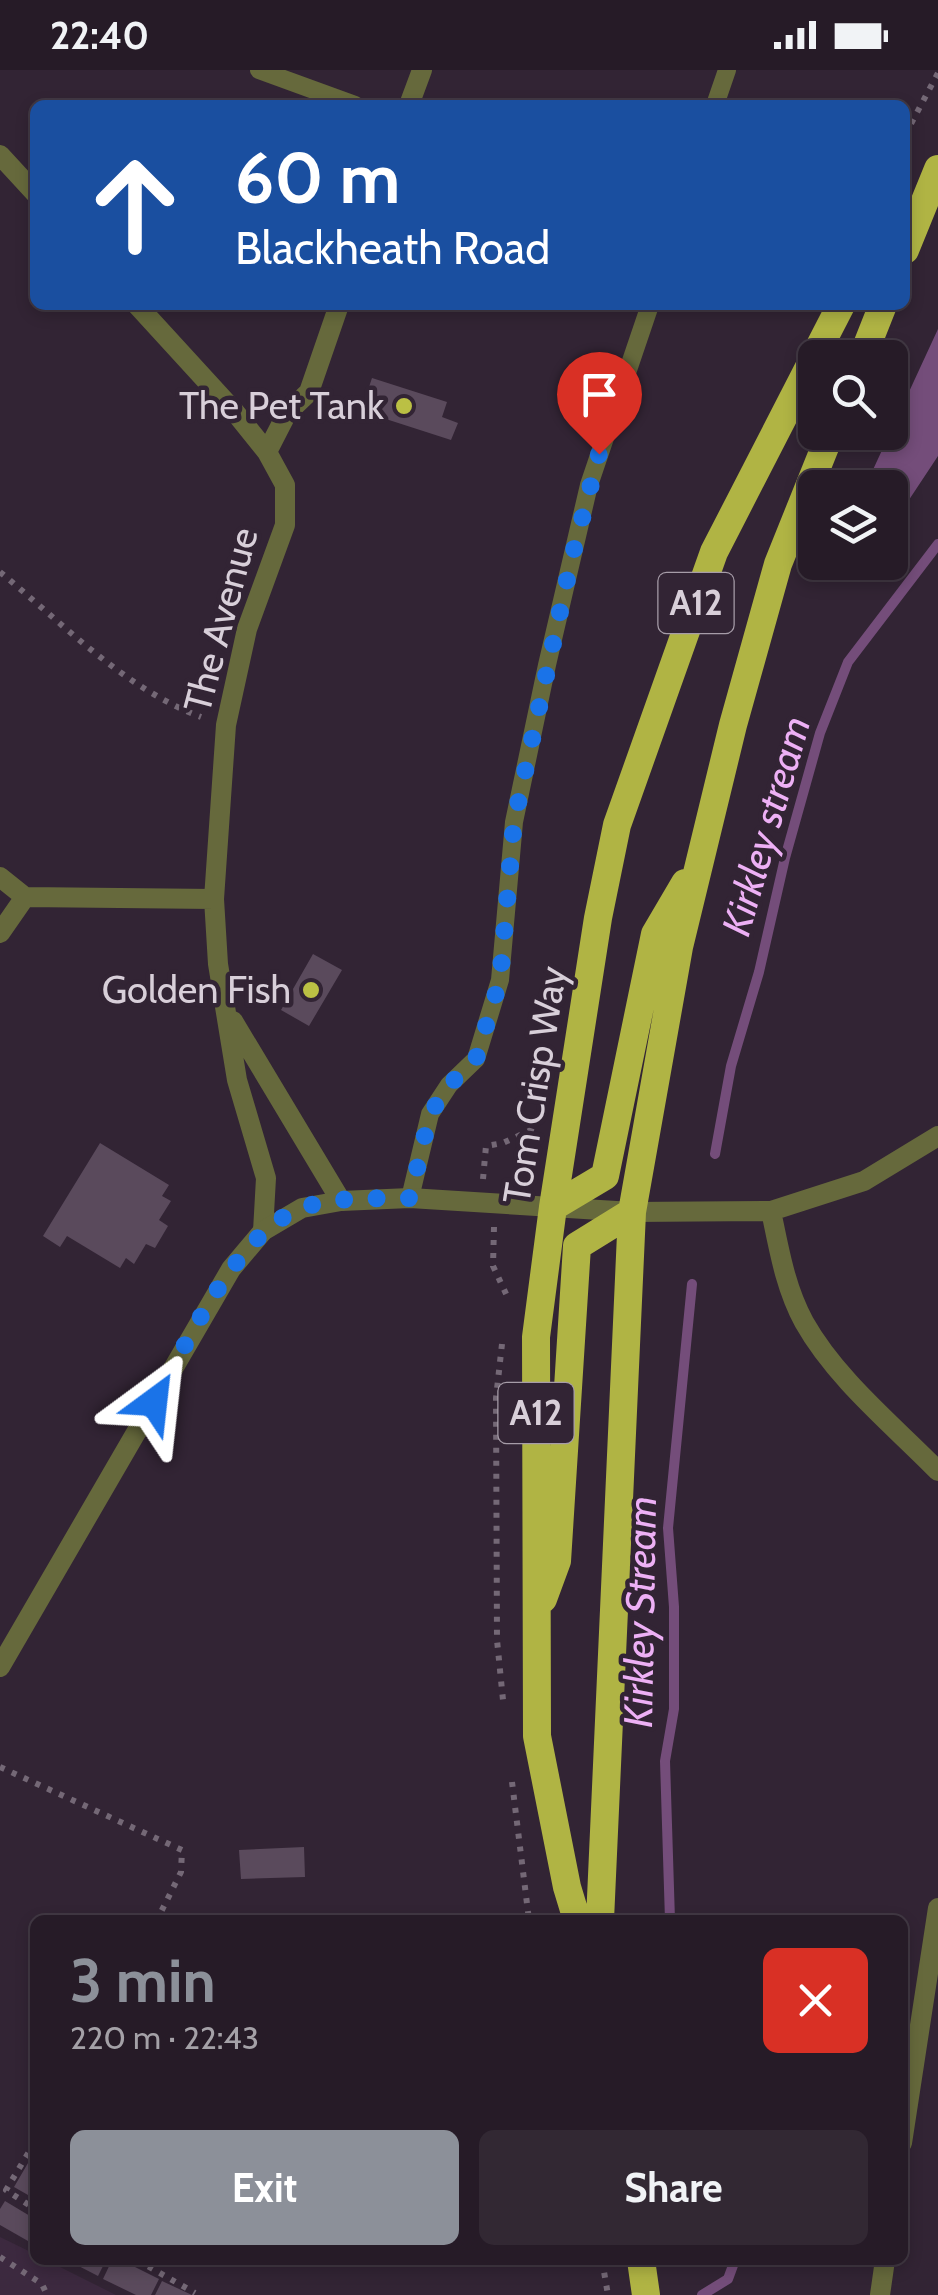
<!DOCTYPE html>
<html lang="en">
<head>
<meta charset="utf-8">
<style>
  :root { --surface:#261b27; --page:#322833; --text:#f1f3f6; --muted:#a4a1a7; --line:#423944; --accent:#8c9099 }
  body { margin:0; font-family:Cabin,sans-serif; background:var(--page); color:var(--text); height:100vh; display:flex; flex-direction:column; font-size:38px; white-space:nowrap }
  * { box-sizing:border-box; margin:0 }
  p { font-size:32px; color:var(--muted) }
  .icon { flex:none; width:55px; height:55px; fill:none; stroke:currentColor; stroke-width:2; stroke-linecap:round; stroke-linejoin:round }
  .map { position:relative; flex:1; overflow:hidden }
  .sheet { position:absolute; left:30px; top:1845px; width:878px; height:350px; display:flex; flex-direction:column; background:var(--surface); border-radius:15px; box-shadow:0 5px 15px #0003,0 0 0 2px var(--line) }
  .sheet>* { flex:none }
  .hud { position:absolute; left:30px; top:30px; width:880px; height:210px; border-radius:15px; box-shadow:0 5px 15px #0003,0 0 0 2px var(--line); background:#1a4fa0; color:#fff; overflow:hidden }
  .buttons { position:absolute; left:798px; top:270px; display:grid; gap:20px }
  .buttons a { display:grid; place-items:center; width:110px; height:110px; border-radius:15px; background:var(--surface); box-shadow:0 5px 15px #0003,0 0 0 2px var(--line); font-size:50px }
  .pin { position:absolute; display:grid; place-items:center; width:85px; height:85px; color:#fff; margin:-102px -42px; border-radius:50% 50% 50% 0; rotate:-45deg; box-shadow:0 0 10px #0007 }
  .pin .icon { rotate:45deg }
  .me { position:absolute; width:110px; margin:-55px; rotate:30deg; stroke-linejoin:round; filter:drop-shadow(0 0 8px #0008) }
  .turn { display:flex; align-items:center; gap:35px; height:210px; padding:0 40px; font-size:45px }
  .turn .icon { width:130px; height:130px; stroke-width:2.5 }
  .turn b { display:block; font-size:70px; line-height:85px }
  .round { display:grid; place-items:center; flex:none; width:105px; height:105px; border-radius:15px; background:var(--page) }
  .head { display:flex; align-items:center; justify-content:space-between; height:170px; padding:0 40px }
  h1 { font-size:60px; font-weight:800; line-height:75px; color:var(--accent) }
  .cta { display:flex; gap:20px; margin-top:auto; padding:20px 40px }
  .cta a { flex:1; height:115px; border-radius:15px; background:var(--accent); color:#fff; font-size:40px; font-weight:800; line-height:115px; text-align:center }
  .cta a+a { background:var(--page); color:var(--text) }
  .status { display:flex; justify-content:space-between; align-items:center; height:70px; padding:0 50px; background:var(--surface); direction:ltr }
  .status svg { height:28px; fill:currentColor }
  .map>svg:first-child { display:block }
  .built { fill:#3c293f }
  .water { fill:#744d7a }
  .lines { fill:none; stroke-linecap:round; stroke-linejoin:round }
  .stream { stroke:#744d7a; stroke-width:10 }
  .building { fill:#5a4a5c }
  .path { stroke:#746876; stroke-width:6; stroke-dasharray:5 8; stroke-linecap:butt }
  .service { stroke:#66693c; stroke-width:18 }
  .minor { stroke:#66693c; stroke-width:20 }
  .tertiary { stroke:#66693c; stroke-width:20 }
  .trunk { stroke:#b0b444; stroke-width:28 }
  .route { stroke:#1a73e8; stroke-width:18; stroke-dasharray:0 32.4 }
  .poi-dot { fill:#bbc044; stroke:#322434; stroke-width:4 }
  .labels { text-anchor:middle; stroke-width:9; stroke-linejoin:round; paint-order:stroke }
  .shield { fill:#322434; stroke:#a69ca8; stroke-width:2.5 }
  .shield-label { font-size:35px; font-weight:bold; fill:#d8cfd9 }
  .poi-label { font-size:38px; fill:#d8cfd9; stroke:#322434; text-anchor:end }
  .street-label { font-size:38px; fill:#d8cfd9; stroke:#322434 }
  .water-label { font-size:40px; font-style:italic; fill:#edb0f5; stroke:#322434 }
</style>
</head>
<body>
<div class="status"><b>22:40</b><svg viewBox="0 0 49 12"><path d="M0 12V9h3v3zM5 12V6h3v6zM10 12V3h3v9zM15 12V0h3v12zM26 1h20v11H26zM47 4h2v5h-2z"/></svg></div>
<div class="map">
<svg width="938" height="2225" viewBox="0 0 938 2225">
  <rect width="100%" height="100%" fill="#322434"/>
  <!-- built -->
  <path class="built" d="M0,2167L35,2184V2190H46L116,2225H0Z"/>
  <!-- water -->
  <path class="water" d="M938,259V386L895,451V473L890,479V418L865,417Z"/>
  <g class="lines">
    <!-- stream -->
    <path class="stream" d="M715,1084L731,996L759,902L785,788L820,663L848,592L938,474
      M670,1850L665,1691L674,1639V1537L668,1458L692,1214
      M702,2225L728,2209L735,2190"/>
  </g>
  <!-- building -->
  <path class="building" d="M372,308L447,332L442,347L458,353L451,370L361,341Z
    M313,884L342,900L309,956L281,940Z
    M100,1073L169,1115L162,1126L171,1131L159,1150L168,1156L155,1178L146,1174L134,1194L126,1188L120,1198L67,1166L60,1177L43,1166Z
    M304,1777L305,1807L241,1809L239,1780Z
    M35,2081V2129L14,2117Z
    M5,2131L35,2149V2175L0,2155V2139Z
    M67,2190H106L98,2206Z
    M112,2190H121L159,2209L151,2225H136L103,2209Z
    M162,2211L192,2225H155Z"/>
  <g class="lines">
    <!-- path -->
    <path class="path" d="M905,65L938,3
      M0,502C62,553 125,619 201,647
      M483,1109L486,1076L503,1073L531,1060L533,1054
      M494,1157L493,1196L507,1226
      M502,1274L496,1328L497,1570L503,1630
      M0,1697L182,1780L181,1802L157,1850
      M512,1712L529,1850
      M35,2072L6,2120L35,2139
      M0,2187L42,2214L47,2225
      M137,2190L195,2223
      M602,2190L608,2225"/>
    <!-- service -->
    <path class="service" d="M259,0L355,35
      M715,35L727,0
      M410,1128L430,1044L449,1015L476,989L500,910L514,752L547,595L589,415L650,235"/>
    <!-- minor -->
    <path class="minor" d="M409,35L422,0
      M0,85L35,123
      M137,235L234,341L267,382L285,415V455L247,559L226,655L214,829L218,894L237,1010L266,1108L263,1161
      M267,382L287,343L309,322L339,235
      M0,807L25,827L214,829
      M0,863L25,827
      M233,951L341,1131
      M902,2073L938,1838
      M880,2225L885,2190"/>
    <!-- tertiary -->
    <path class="tertiary" d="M771,1141C779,1179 785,1217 804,1252C836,1309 893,1355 938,1401
      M0,1597L231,1199L263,1161L302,1138L341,1131L410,1128L632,1142L771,1141L864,1111L938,1066"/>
    <!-- trunk -->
    <path class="trunk" d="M905,180L938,99
      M862,288L883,235
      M553,1137L605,1106L655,864L685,813
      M543,1529L557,1491L577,1176L632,1142
      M577,1850L567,1817L537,1666L536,1267L553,1137L598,848L617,755L714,482L841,235
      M600,1850L632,1142L679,877L733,655L778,494L831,362
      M641,2190L646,2225"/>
  </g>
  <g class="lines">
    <!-- route -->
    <path class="route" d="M154,1332C187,1274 237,1161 302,1138C335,1126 376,1129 410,1128L430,1044L449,1015L476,989L500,910L514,752L572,487L599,384"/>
  </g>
  <!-- markers -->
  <g class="poi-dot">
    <circle cx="404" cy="336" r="10"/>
    <circle cx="311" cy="920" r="10"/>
  </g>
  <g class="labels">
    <!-- shield labels -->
    <g class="shield">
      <rect x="658.5" y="503" width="75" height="60" rx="8"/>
      <rect x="498.5" y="1313" width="75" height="60" rx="8"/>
    </g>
    <g class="shield-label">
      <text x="696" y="545">A12</text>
      <text x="536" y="1355">A12</text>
    </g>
    <!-- poi labels -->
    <g class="poi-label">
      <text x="384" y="349">The Pet Tank</text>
      <text x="291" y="933">Golden Fish</text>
    </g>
    <!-- street labels -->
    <g class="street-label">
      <text transform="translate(221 550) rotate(-75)" y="13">The Avenue</text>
      <text transform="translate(535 1015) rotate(-81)" y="13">Tom Crisp Way</text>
    </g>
    <!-- water labels -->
    <g class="water-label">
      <text transform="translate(766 756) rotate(-74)" y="14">Kirkley stream</text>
      <text transform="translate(640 1542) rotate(-89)" y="14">Kirkley Stream</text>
    </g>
  </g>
</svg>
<div class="buttons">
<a><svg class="icon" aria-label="search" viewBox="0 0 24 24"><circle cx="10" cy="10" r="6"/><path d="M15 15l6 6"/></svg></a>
<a><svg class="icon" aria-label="layers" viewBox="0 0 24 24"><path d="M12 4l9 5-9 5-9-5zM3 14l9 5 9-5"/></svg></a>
</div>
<div class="pin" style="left:599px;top:384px;background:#d93025"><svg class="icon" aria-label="arrive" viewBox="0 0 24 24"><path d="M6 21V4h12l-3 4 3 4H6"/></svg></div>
<svg class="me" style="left:154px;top:1332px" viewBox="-20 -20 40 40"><path d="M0-17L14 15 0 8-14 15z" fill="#1a73e8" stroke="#fff" stroke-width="4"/></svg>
<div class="hud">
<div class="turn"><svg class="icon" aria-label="ahead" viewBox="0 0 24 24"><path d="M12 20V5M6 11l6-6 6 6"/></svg><div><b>60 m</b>Blackheath Road</div></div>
</div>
<section class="sheet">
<div class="head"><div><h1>3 min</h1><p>220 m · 22:43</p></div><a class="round" style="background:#d93025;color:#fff"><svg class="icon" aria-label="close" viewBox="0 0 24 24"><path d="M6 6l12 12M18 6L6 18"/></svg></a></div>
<div class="cta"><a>Exit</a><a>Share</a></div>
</section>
</div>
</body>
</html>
